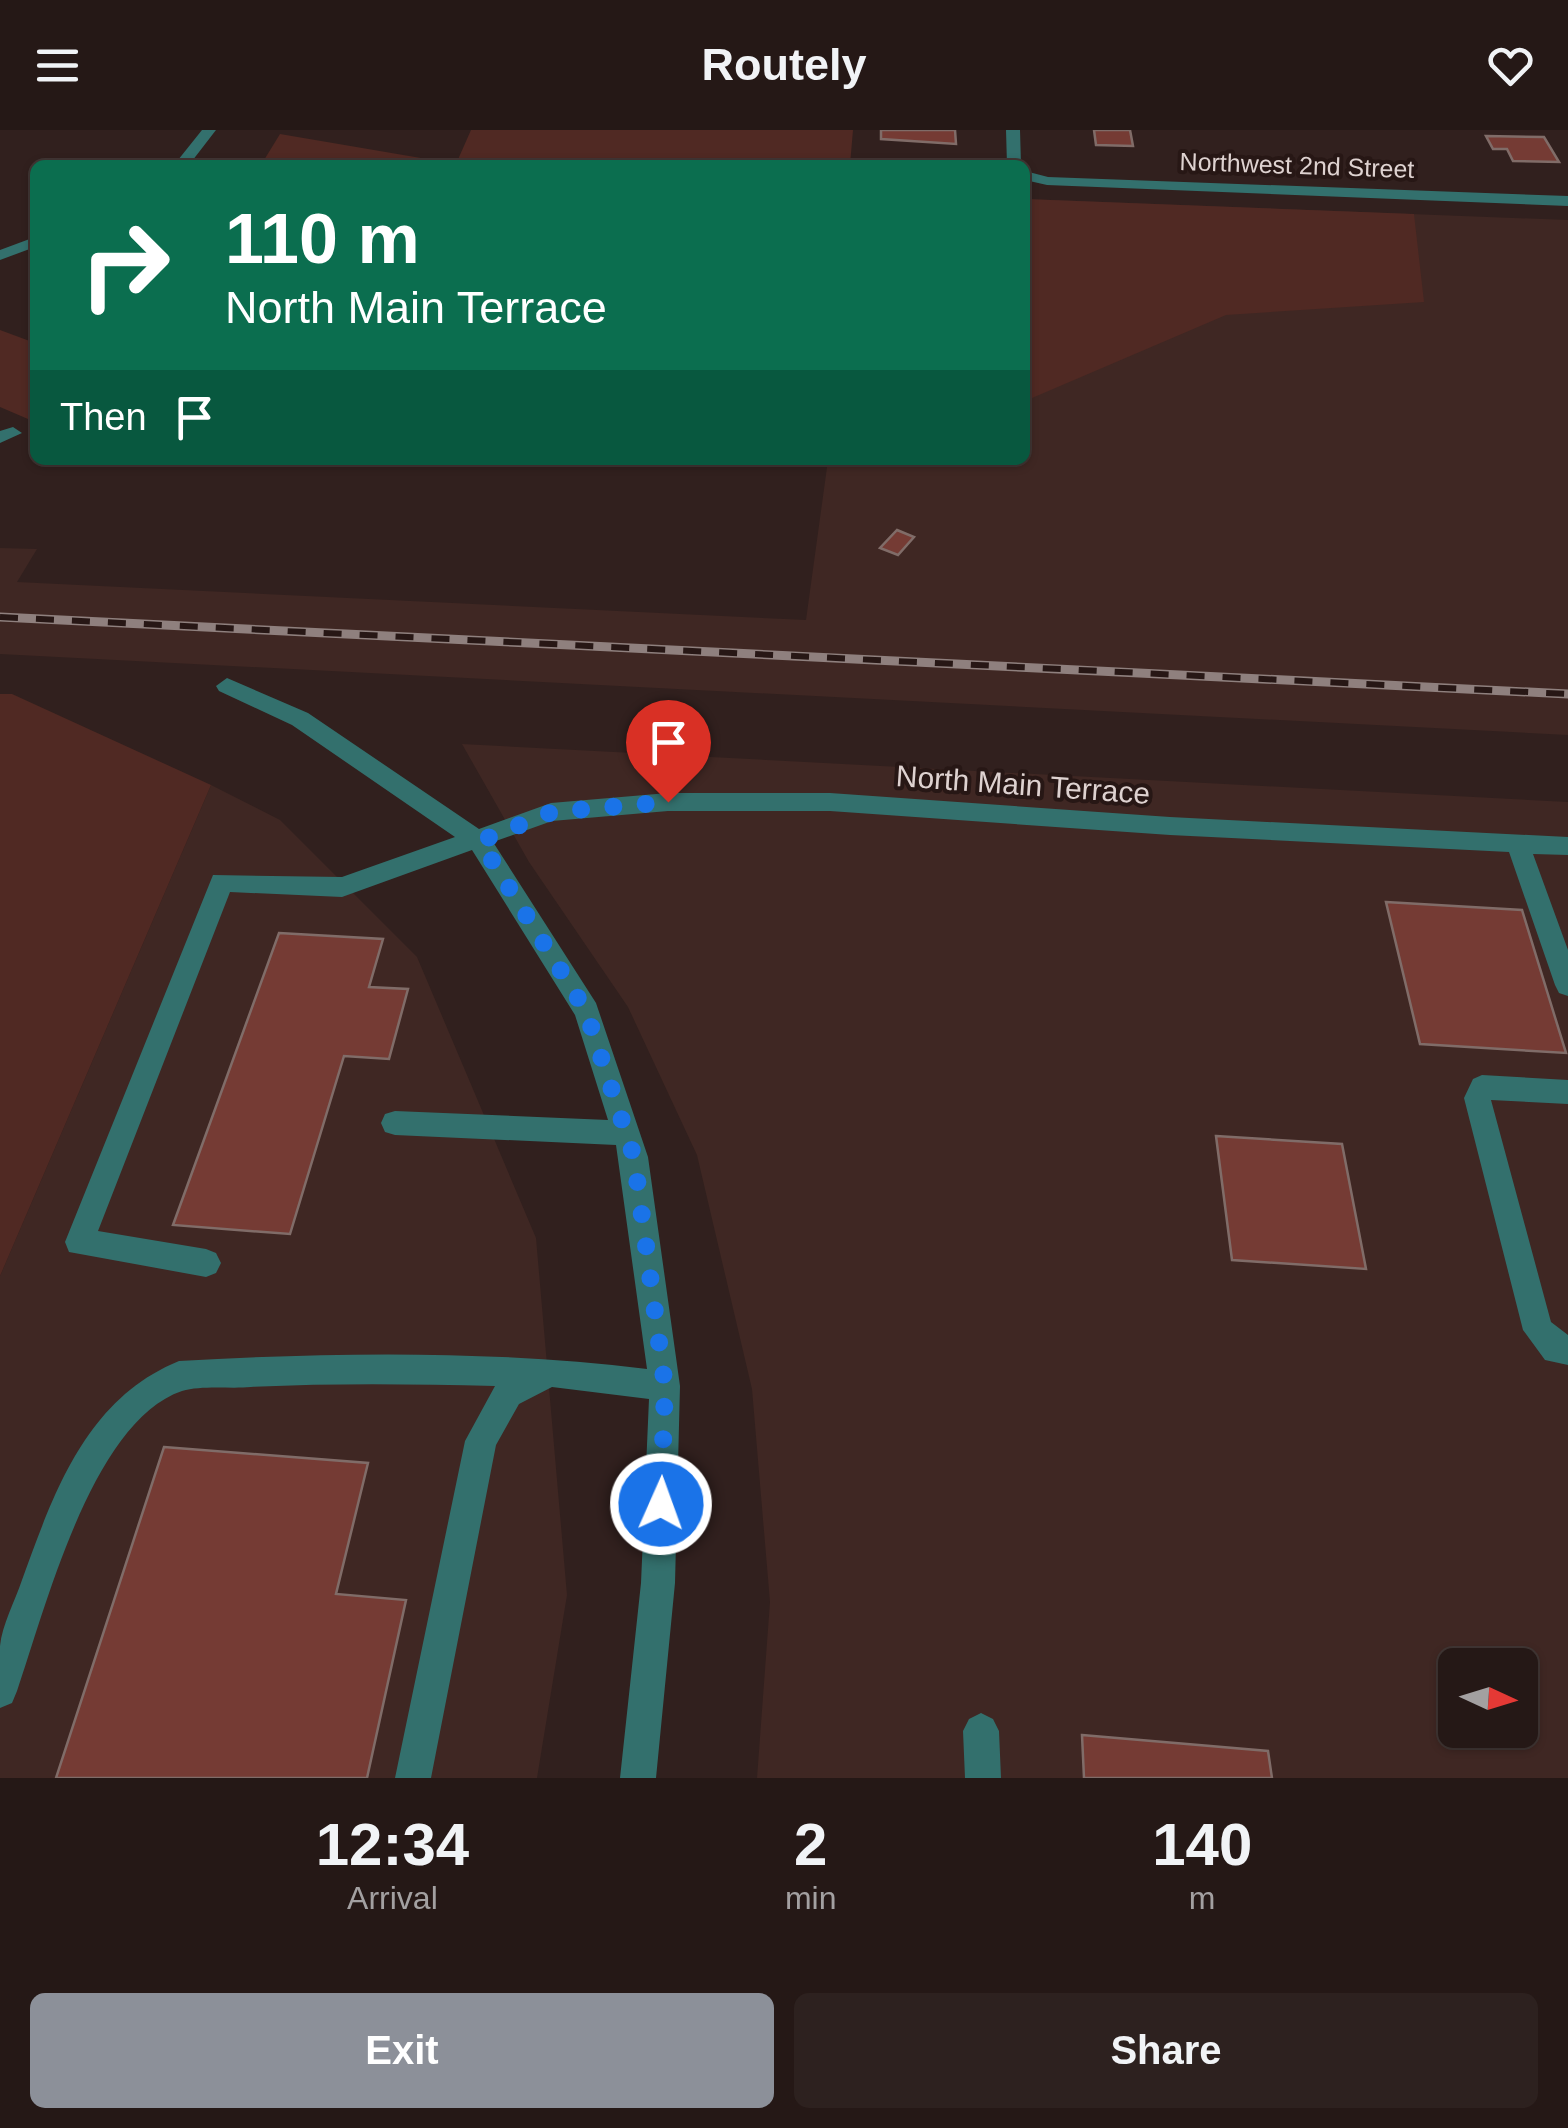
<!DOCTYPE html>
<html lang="en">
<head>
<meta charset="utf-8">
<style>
  :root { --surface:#251816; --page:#2d211f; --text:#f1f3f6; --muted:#a3a0a1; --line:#423735; --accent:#8c9099 }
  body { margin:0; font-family:Arial,sans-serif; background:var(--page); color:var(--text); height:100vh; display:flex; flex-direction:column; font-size:38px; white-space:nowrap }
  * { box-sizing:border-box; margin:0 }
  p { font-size:32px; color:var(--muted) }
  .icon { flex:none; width:55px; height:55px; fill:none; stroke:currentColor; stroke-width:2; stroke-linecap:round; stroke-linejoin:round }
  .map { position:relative; height:1648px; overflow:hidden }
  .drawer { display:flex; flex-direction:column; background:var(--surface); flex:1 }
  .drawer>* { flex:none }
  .banner { position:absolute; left:30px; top:30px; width:1000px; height:305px; border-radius:15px; box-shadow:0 2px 8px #0004,0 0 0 2px var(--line); background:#0b6e4f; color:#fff; overflow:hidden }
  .needle { width:65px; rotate:94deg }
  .controls { position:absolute; left:1438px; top:1518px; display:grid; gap:20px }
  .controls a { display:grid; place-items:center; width:100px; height:100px; border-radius:15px; background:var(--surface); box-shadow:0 2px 8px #0004,0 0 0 2px var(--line); font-size:50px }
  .pin { position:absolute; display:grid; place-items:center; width:85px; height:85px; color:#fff; margin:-102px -42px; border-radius:50% 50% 50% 0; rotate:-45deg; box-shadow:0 0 10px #0007 }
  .pin .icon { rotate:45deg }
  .me { position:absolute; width:110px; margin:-55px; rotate:2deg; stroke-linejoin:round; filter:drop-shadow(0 0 8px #0008) }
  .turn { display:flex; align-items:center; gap:35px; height:210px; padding:0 30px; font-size:45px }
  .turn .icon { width:130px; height:130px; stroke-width:2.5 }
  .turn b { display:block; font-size:70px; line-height:85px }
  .then { display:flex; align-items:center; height:95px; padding:0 30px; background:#0003; gap:20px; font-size:38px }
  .eta { display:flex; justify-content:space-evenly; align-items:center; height:170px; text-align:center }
  .eta b { font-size:60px; font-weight:700; line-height:70px }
  .cta { display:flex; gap:20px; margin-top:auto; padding:20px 30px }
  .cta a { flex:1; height:115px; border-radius:15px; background:var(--accent); color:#fff; font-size:40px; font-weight:700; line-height:115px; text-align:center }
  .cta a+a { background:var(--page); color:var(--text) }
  header { display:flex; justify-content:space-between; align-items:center; height:130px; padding:0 30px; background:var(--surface); font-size:45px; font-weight:700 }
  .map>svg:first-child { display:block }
  .built { fill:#3f2723; fill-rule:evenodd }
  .green { fill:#502923 }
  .building { fill:#753b34; stroke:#806c68; stroke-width:2.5 }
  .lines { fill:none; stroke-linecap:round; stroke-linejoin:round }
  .minor { fill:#33706d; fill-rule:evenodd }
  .rail-casing { stroke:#8f807e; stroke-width:9 }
  .rail { stroke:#271715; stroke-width:6; stroke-dasharray:18; stroke-linecap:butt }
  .route { stroke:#1a73e8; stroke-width:18; stroke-dasharray:0 32.4 }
  .labels { text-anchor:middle; stroke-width:8; stroke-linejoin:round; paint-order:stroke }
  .far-street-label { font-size:25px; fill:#ded2d0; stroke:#271715 }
  .street-label { font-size:30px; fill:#ded2d0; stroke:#271715 }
</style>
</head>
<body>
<header><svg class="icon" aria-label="menu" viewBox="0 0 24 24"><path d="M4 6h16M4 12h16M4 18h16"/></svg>Routely<svg class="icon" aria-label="heart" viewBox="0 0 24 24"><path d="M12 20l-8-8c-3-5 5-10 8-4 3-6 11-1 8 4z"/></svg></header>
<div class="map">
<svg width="1568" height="1648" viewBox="0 0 1568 1648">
  <rect width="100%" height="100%" fill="#31201e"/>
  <!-- built -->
  <path class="built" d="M1025,69L1568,90V605L0,524V418L37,419L17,452L806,490L828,330H1025Z
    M462,614L1568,672V1648H757L770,1472L752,1259L697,1025L628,877L529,732ZM1455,1535H1520V1600H1455Z
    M211,655L280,690L417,827L536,1108L567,1465L537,1648H0V1146Z"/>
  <!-- green -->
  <path class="green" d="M471,0H853L850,35H261L280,4L456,34Z
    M1025,69L1414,84L1424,172L1226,185L1025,271Z
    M0,200L35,213V292L0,277Z
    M0,564H12L211,655L0,1146Z"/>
  <!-- building -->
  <path class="building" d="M881,0H955L956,14L881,9Z
    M1094,0H1130L1133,16L1096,15Z
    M1486,6L1544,7L1559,32L1513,31L1507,19H1493Z
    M897,400L914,407L898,425L880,418Z
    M1386,772L1522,780L1566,923L1420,914Z
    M279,803L383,809L369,857L408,859L389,929L344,926L290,1104L173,1095Z
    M1216,1006L1342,1014L1366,1139L1232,1130Z
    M164,1317L368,1333L336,1464L406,1470L367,1648H56Z
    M1082,1605L1268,1621L1272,1648H1084Z"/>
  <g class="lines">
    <!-- minor -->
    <path class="minor" d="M202,0H216L189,35H174Z
      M1006,0H1020L1021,35H1007Z
      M1025,41L1048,47L1568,66V76L1047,55L1025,50Z
      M35,107V117L0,130V120Z
      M13,297L22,303L0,313V301Z
      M227,548L308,583L479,699L551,673L668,663H830L1170,687L1568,707V725L1533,724L1568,820V866L1559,863L1555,855L1509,722L1170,705L830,681H668L552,691L493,712L596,873L648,1027L680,1256L675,1453L656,1648H620L641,1453L649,1269L552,1257L519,1274L496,1315L431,1648H395L465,1311L495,1256C413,1254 332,1253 251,1257C230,1259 202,1255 182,1261C92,1291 45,1480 17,1561L12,1573L0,1578C0,1558 0,1537 0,1516C2,1495 15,1471 22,1450C54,1362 86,1269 179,1231C336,1222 491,1220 647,1239L616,1015L395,1005L385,1002L381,993L385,984L395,981L608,990L575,885L472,720L342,767L230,762L98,1101L206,1119L216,1123L221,1133L216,1143L206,1147L69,1122L65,1112L213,745L342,747L455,707L292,595L219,561L216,556Z
      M1482,945L1568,950V974L1491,970L1551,1192L1568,1205V1235L1545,1230L1523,1200L1464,968L1473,949Z
      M981,1583L993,1589L999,1601L1001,1648H965L963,1601L969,1589Z"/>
    <defs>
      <path id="rail" d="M0,487L1568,564"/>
    </defs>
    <!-- rail casing -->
    <use href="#rail" class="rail-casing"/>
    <!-- rail -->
    <use href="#rail" class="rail"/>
  </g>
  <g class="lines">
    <!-- route -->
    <path class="route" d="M661,1374L665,1256L634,1027L586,881L480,711L552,682L668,672"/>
  </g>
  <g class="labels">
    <!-- far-street labels -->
    <g class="far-street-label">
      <text transform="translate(1297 35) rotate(2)" y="9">Northwest 2nd Street</text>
    </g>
    <!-- street labels -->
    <g class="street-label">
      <text transform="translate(1023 655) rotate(4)" y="10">North Main Terrace</text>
    </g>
  </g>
</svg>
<div class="controls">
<a><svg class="needle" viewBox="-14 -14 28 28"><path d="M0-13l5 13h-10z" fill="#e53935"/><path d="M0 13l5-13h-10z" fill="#a3a0a1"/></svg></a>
</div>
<div class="pin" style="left:668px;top:672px;background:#d93025"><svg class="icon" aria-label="arrive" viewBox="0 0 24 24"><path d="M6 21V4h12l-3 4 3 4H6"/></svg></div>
<svg class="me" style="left:661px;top:1374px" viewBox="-20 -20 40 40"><circle r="17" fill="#1a73e8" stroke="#fff" stroke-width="3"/><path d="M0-11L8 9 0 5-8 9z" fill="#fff"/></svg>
<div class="banner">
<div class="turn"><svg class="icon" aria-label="right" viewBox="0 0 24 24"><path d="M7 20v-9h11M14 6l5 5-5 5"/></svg><div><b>110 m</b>North Main Terrace</div></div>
<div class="then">Then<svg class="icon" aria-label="arrive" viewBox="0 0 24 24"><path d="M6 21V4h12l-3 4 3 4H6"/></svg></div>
</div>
</div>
<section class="drawer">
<div class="eta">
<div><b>12:34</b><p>Arrival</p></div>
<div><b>2</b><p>min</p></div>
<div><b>140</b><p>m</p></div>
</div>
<div class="cta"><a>Exit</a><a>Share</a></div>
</section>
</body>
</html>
